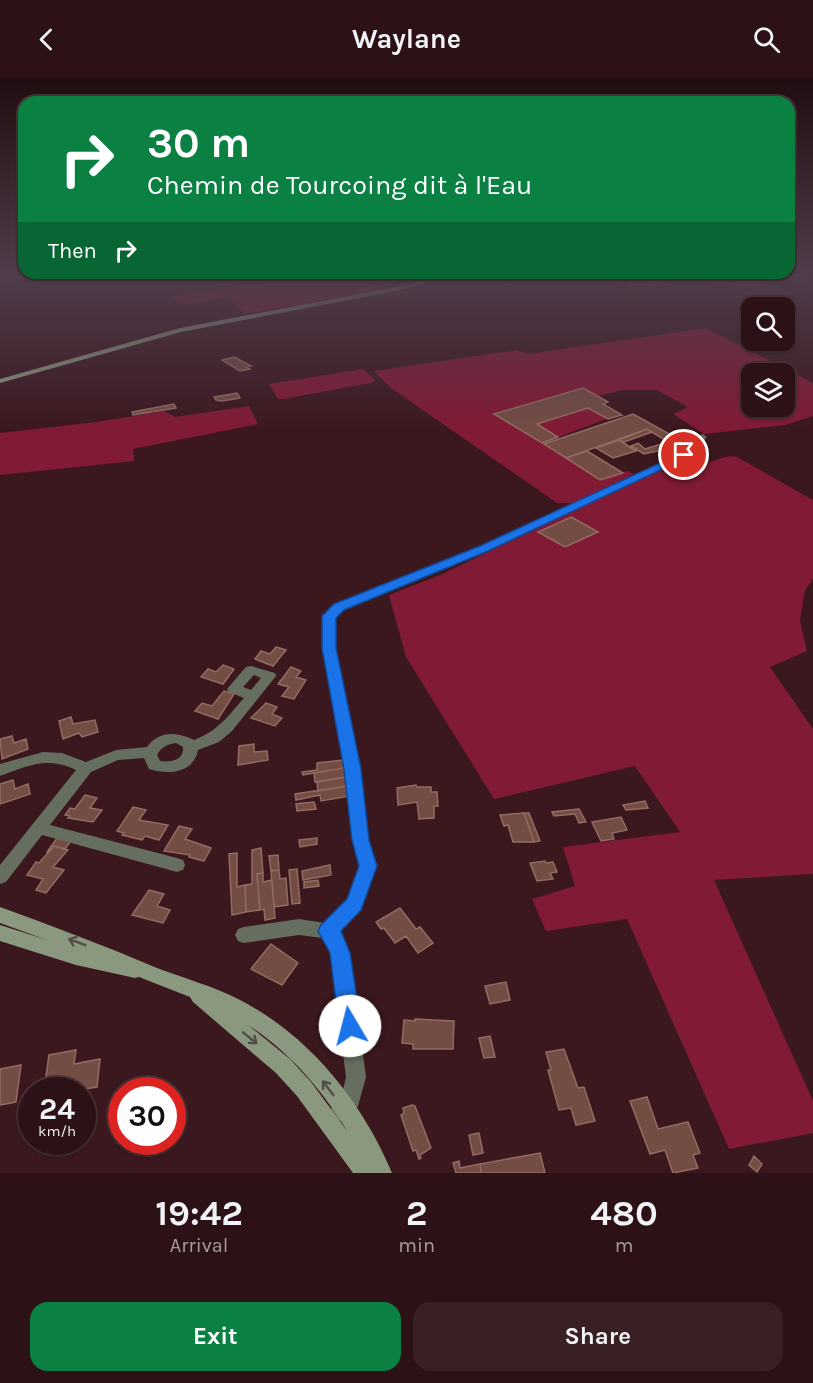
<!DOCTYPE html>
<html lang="en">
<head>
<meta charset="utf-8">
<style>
  :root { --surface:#2c1216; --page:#382023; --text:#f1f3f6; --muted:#a69ea1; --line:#483235; --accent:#0b8043 }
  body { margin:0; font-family:Karla,sans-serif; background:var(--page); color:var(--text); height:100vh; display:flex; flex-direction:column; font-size:22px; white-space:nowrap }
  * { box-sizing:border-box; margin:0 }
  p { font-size:20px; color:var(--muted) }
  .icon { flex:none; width:33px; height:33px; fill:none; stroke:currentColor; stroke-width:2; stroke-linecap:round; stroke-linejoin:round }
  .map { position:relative; height:1095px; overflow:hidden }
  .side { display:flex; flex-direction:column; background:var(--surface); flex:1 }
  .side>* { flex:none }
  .banner { position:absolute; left:18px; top:18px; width:777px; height:183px; border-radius:18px; box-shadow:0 2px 4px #0004,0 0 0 2px var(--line); background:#0b8043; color:#fff; overflow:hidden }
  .buttons { position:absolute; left:741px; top:219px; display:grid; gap:12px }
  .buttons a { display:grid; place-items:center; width:54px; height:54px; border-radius:12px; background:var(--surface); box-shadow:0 2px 4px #0004,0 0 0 2px var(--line); font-size:30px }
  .speed { position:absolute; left:18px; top:999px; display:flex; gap:12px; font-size:30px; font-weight:700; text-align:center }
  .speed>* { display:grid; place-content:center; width:78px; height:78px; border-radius:50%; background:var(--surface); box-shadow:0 2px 4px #0004,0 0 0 2px var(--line); line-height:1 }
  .speed small { font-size:15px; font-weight:400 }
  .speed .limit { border:9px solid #d22; background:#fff; color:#111 }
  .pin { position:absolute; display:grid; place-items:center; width:51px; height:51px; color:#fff; margin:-26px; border:3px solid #fff; border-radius:50%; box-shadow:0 2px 6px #0007 }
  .me { position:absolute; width:66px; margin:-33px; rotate:352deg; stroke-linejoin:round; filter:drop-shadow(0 0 4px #0008) }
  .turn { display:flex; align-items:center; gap:21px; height:126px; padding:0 30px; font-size:27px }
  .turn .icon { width:78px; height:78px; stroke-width:2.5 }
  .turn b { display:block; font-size:42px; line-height:51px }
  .then { display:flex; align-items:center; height:57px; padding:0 30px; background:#0003; gap:12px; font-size:22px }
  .eta { display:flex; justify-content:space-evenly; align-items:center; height:102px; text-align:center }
  .eta b { font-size:36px; font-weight:700; line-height:42px }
  .action { display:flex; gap:12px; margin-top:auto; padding:12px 30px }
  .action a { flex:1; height:69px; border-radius:18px; background:var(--accent); color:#fff; font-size:24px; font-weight:700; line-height:69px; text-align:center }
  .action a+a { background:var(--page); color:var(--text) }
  header { display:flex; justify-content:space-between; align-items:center; height:78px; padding:0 30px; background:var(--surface); font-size:27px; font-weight:700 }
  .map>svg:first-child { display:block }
  .green { fill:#811a35; fill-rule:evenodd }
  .building { fill:#734c44; stroke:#946b63; stroke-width:1.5 }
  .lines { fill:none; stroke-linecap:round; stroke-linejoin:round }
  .street { fill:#666e5f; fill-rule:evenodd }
  .secondary { fill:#8b9880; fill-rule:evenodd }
  .oneway { stroke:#525046 }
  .route { fill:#1a73e8; stroke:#114b97; stroke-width:1.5 }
</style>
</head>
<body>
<header><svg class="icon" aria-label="back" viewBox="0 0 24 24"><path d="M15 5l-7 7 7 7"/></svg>Waylane<svg class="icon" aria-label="search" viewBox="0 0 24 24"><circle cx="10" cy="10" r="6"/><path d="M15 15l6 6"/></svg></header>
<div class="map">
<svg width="813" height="1095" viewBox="0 0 813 1095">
  <rect width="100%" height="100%" fill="#3b181e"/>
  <!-- green -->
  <path class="green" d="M292,198H359L384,211L245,236L228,220L181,227L168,219Z
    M610,198H762L768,208L745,209L684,199L636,213Z
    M706,250L813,305V338L785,347L704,356L673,336L688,329L657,312H622L591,320L617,337L543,365L600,402L627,393L634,396L575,425H557L391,310L374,293L517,272L528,276ZM752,296H784V328H752Z
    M363,291L375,302L371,305L283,321H278L269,306Z
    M249,328L258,346L133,371L134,383L0,397V355L97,344L164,333L175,339Z
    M690,377L706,385L729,378L737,379L813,422V501L805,512L800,543L807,573L770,589L813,651V796L714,802L813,1023V1055L729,1071L627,841L546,853L532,821L575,808L563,769L680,754L635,688L494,721L406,579L389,517L440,497Z"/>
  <!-- building -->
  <path class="building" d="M234,279L251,288L246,289L250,291L240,293L222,282Z
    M583,310L608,324L603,326L622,337L608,341L588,330L537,346L558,359L542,365L494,336Z
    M237,315L240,320L222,323L216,322L214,319Z
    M174,326L176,330L133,337L132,334Z
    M633,336L673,358L663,361L647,351L566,380L544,366Z
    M647,351L652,354L624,364L619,362Z
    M678,361L684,364L669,369L676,373L667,375L662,372L644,376L631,368L638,365L645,371Z
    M619,362L636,373L613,380L596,370Z
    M587,373L623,395L600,402L566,380Z
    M571,439L598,454L565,469L538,454Z
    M276,569L286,572L273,588L255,581L261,573L270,576Z
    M223,587L234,591L223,606L201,599L208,591L216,594Z
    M291,589L301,593L296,599L306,602L294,621L282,618L289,609L278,606Z
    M224,613L234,616L218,641L195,633L202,625L212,628Z
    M266,625L277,629L272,636L282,640L275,648L251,640Z
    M71,639L73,646L95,642L98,654L82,659L79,655L63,661L59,643Z
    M12,658L14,665L26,661L28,671L2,681L0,661Z
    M254,666V674L267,673L268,682L238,687L239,668Z
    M343,682L344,690L303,697L302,694L317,692V685Z
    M344,690L346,699L315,704L314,695Z
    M346,699L348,708L318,713L317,704Z
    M13,702L15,711L28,706L30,716L0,726V706Z
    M416,707L417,709H431V714H437L438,728H434V740L419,741L417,724L398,727L397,710Z
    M348,708L350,718L321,723L320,717L296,722L295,716Z
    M85,717L97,720L90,730L102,732L93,744L68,740L70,738L65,737L70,730L75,731Z
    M645,723L648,730L626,732L623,727Z
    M314,724L316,731L297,733L296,726Z
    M133,729L146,732L139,742L168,747L159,762L145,758L142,762L122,757L124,755L117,753Z
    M579,731L586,744L579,745L575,736L554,738L552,734Z
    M524,735H529L540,763L534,764Z
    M524,735L534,764H513L508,747L504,748L500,737Z
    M621,739L627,752L612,755L614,761L601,763L592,744Z
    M179,748L192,751L185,761L211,770L204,783L189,779L190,777L164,773Z
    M57,760L71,763L65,771L54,768L49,774H47Z
    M317,760V766L300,769L299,762Z
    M54,768L68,772L53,789L64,792L46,815L36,812L43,801L27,797L36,784L39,785Z
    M261,770L263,795L257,796L260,832L246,834L245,807L252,806V772Z
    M237,775V809L245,807L246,834L232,837L229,776Z
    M278,777L279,792L271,793L269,778Z
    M545,783L546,785L553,784L557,794L550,795L553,801L537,803L530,785Z
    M330,787L331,797L303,802L302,793Z
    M297,791L300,825L292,826L289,792Z
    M279,792L280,801L286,800L288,827L274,829L271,793Z
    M263,795V804L272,802L275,840L265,842L264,831L260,832L257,796Z
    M318,802L319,808L304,810V804Z
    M149,812L164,816L157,828L170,832L163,845L132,837Z
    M400,830L416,851L420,849L433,865L418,875L406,858L395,865L384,850L381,851L376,844Z
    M271,866L298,885L282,907L251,891Z
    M506,904L510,922L490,926L485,908Z
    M415,941L454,943L453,971H413V966L402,965L404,942L415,943Z
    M490,958L495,979L484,980L479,960Z
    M564,971L578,1010L584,1009L595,1043L576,1047L571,1030L559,1032L548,992H551L546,974Z
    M76,972L74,986L100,981L97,1009L79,1012H44L49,977Z
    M21,987L16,1024L0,1027V991Z
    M647,1019L658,1051L688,1044L700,1075L693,1077L698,1090L673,1095L665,1072L650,1076L630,1023Z
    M412,1027L415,1028L431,1070L420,1077L421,1080L419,1081L416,1072L413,1073L401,1037L404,1035L403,1030Z
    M479,1055L483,1075L473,1077L469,1057Z
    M540,1075L545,1095H481L480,1086Z
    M754,1078L762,1086L757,1094L749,1087Z
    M459,1083L460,1090L480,1086L481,1095H456L453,1085Z"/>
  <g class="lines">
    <!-- street -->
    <path class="street" d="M703,356L707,359L691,377L472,480L343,532L335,539V570L360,691L369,762L376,788L360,831L339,853L343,858L349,875L366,999L358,1028L347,1040L340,1043L333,1040L330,1033L333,1026L342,1016L346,999L329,868L323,860L299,857L244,865L238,863L235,857L238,851L244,849L299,841L325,845L347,821L360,788L353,762L346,691L323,570V538L335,526L464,476L685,373L700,357Z
      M251,588L275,595L276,598L232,653L219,664L198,672C193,696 168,697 149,691L144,680L118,682L91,694L50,747L177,780L183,782L185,787L183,792L177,794L42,757L6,804L0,806V787L76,692C47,678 28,688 0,698V686L43,674L62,675L86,684L116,672L147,669C159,652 178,654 194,662C218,653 228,638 244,620L229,614L227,611L246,589ZM254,597L261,600L251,612L243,609ZM176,665L183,669C184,683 171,684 160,683L157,677C161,669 168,666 176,665Z"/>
    <!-- secondary -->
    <path class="secondary" d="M440,198H451L396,213L181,254L0,305V301L180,250L396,209Z
      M0,829C53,848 105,868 157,890C184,900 212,908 238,921C308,956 362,1023 392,1095H353L297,1018L276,995L193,924L190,919L139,899L135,900L76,887L0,863V847L47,862L0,845ZM248,947C290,974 322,1012 348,1054L311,1004L290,981Z"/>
  </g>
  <!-- one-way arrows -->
  <defs><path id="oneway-shaft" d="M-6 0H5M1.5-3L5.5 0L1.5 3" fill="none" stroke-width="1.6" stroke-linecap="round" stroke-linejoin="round" transform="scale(1.5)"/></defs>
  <g class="oneway">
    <use href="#oneway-shaft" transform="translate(77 864) rotate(-159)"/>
    <use href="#oneway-shaft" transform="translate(250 960) rotate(39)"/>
    <use href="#oneway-shaft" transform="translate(328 1010) rotate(-127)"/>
  </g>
  <!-- sky -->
  <linearGradient id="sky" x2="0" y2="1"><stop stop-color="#200d10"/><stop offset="0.56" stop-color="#4f3d4c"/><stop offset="1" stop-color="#4f3d4c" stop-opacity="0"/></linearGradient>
  <rect width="813" height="351" fill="url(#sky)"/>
  <!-- route -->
  <path class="route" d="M684,374L688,375V379L488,473L344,532L336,540V570L361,691L369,762L377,788L361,832L341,853L350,875L361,948L357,956L350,959L342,956L339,948L330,875L318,853L321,847L347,821L359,788L352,762L344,691L322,570V538L334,526L480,468Z"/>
</svg>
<div class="buttons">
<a><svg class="icon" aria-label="search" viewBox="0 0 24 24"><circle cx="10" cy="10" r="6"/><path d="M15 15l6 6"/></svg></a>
<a><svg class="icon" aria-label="layers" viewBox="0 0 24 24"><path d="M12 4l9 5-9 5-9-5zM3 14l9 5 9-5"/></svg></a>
</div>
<div class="speed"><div>24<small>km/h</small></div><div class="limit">30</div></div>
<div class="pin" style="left:684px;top:377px;background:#d93025"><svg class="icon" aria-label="arrive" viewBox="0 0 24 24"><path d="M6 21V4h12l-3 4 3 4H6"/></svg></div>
<svg class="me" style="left:350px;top:948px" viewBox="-20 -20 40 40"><circle r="19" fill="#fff"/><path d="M0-13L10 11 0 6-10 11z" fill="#1a73e8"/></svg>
<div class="banner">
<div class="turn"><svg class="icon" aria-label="right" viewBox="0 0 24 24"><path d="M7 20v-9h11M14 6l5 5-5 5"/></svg><div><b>30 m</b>Chemin de Tourcoing dit à l'Eau</div></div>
<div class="then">Then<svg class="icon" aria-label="right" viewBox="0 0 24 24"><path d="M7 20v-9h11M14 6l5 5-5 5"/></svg></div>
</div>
</div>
<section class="side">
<div class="eta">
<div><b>19:42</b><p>Arrival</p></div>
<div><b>2</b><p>min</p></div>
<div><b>480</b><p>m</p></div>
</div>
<div class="action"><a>Exit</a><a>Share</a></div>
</section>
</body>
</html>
